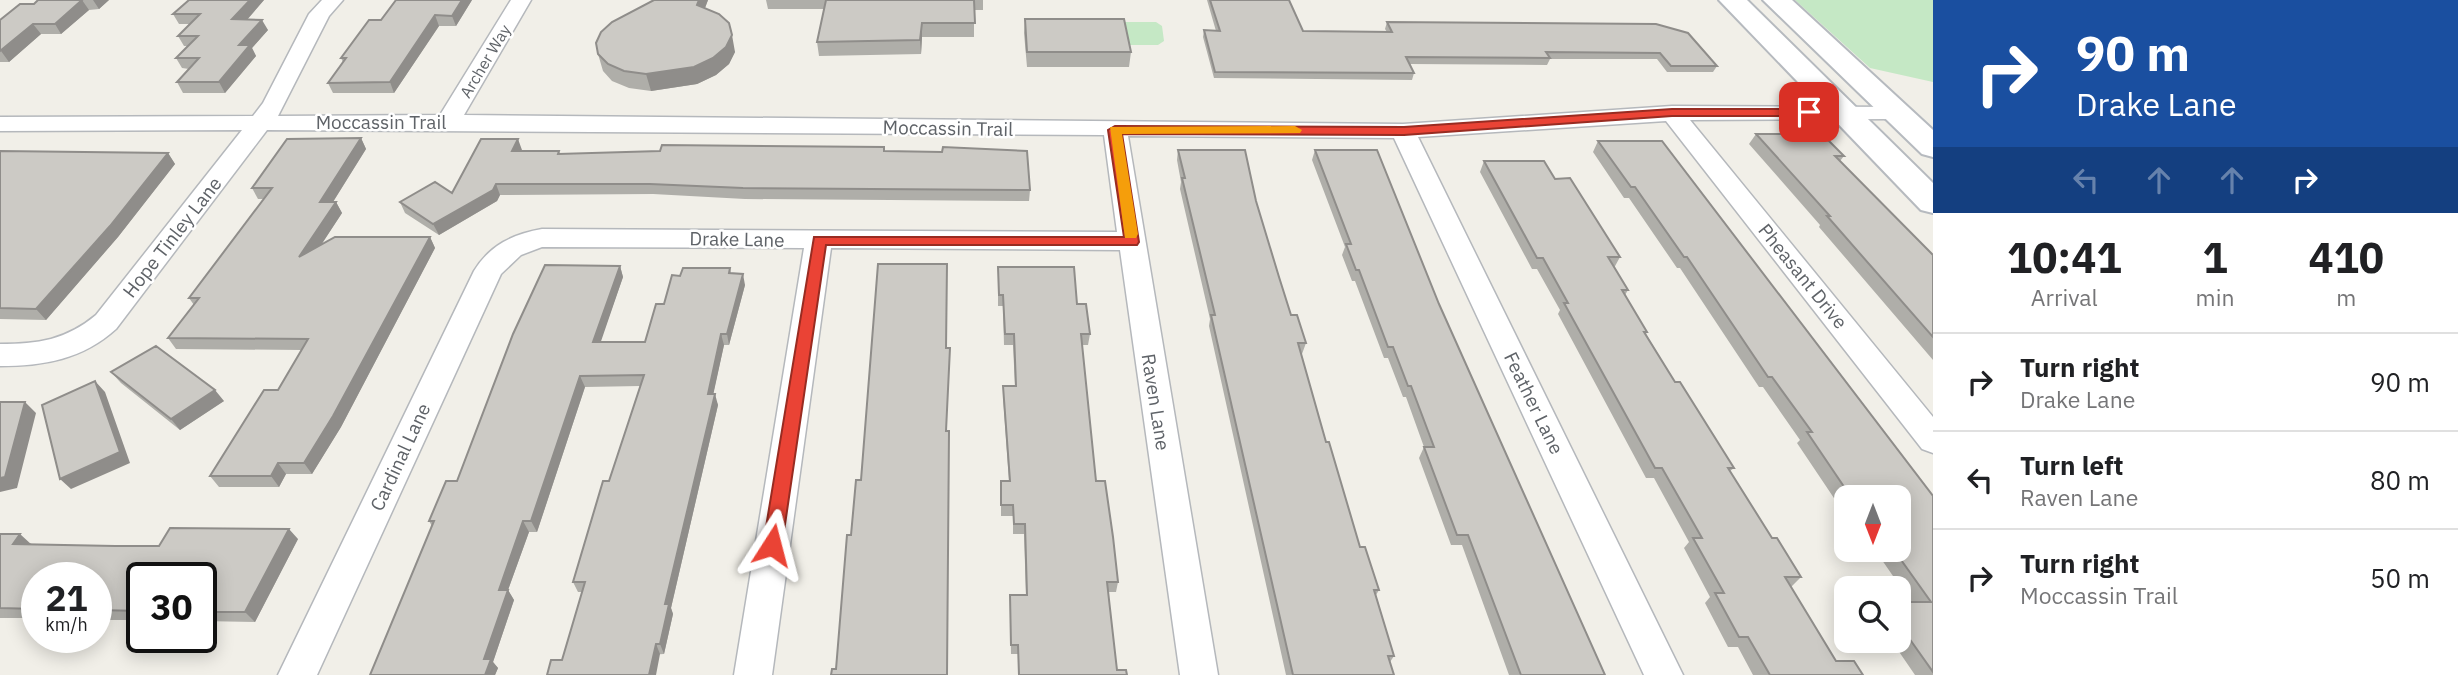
<!DOCTYPE html>
<html lang="en">
<head>
<meta charset="utf-8">
<style>
  :root { --surface:#fff; --page:#f2f2f2; --text:#202124; --muted:#757577; --line:#e0e0e0 }
  body { margin:0; font-family:"IBM Plex Sans",sans-serif; background:var(--page); color:var(--text); height:100vh; display:flex; flex-direction:column; font-size:26px; white-space:nowrap }
  * { box-sizing:border-box; margin:0 }
  p { font-size:23px; color:var(--muted) }
  .icon { flex:none; width:38px; height:38px; fill:none; stroke:currentColor; stroke-width:2; stroke-linecap:round; stroke-linejoin:round }
  .map { position:relative; flex:1; overflow:hidden }
  .sheet { display:flex; flex-direction:column; background:var(--surface); width:525px }
  .sheet>* { flex:none }
  .hud { background:#1a4fa0; color:#fff; overflow:hidden }
  .needle { width:46px; rotate:180deg }
  .controls { position:absolute; left:1834px; top:485px; display:grid; gap:14px }
  .controls a { display:grid; place-items:center; width:77px; height:77px; border-radius:14px; background:var(--surface); box-shadow:0 4px 18px #0003; font-size:35px }
  .speed { position:absolute; left:21px; top:562px; display:flex; gap:14px; font-size:35px; font-weight:700; text-align:center }
  .speed>* { display:grid; place-content:center; width:91px; height:91px; border-radius:50%; background:var(--surface); box-shadow:0 4px 18px #0003; line-height:1 }
  .speed small { font-size:18px; font-weight:400 }
  .speed .limit { border:4px solid #111; border-radius:10px; background:#fff; color:#111 }
  .pin { position:absolute; display:grid; place-items:center; width:60px; height:60px; color:#fff; margin:-30px; border-radius:14px; box-shadow:0 4px 10px #0006 }
  .me { position:absolute; width:77px; margin:-38px; rotate:9deg; stroke-linejoin:round; filter:drop-shadow(0 0 5px #0008) }
  .turn { display:flex; align-items:center; gap:24px; height:147px; padding:0 28px; font-size:32px }
  .turn .icon { width:91px; height:91px; stroke-width:2.5 }
  .turn b { display:block; font-size:49px; line-height:60px }
  .lanes { display:flex; align-items:center; height:66px; padding:0 28px; background:#0003; justify-content:center; gap:35px; direction:ltr }
  .lanes .off { opacity:.35 }
  .eta { display:flex; justify-content:space-evenly; align-items:center; height:119px; text-align:center }
  .eta b { font-size:42px; font-weight:700; line-height:49px }
  ul { padding:0; list-style:none }
  li { display:flex; align-items:center; gap:21px; height:98px; padding:0 28px; border-top:2px solid var(--line) }
  li div { flex:1 }
  li b { display:block; font-size:26px }
  li em { font-style:normal }
  main { display:flex; flex:1; min-height:0 }
  .map>svg:first-child { display:block }
  .green { fill:#c5e8c5 }
  .lines { fill:none; stroke-linecap:round; stroke-linejoin:round }
  .street-casing { stroke:#b5b8bc; stroke-width:3 }
  .secondary-casing { stroke:#b6babf; stroke-width:4 }
  .street { fill:#fff; fill-rule:evenodd }
  .secondary { fill:#fff; fill-rule:evenodd }
  .wall { fill:#afaea9 }
  .shaded-wall { fill:#8f8d8a }
  .building { fill:#cccac5; stroke:#8f8d8a; stroke-width:2 }
  .route { fill:#ea4335; stroke:#982c22; stroke-width:2 }
  .slow { fill:#f59e0b }
  .labels { text-anchor:middle; stroke-width:5; stroke-linejoin:round; paint-order:stroke }
  .far-street-label { font-size:16px; fill:#5f6368; stroke:#fff }
  .street-label { font-size:19px; fill:#5f6368; stroke:#fff }
</style>
</head>
<body>
<main>
<div class="map">
<svg width="1933" height="675" viewBox="0 0 1933 675">
  <rect width="100%" height="100%" fill="#f1efe8"/>
  <!-- green -->
  <path class="green" d="M1795,0H1933V82L1870,68Z
    M1125,22H1156L1162,26L1164,41L1158,45H1128Z"/>
  <g class="lines">
    <defs>
      <path id="street" d="M322,0H343L329,16L278,116L440,115L511,0H531L464,115L1403,124L1672,106L1903,107L1907,112L1903,117L1895,119L1690,120L1933,417V453L1922,449L1666,121L1418,137L1683,675H1644L1394,138L1128,136L1218,675H1180L1120,250L831,248L772,675H734L804,248L542,247L521,255L501,274L317,675H278L474,271C490,245 513,234 542,229L1117,232L1104,135L267,130L116,329C83,359 44,366 0,366V344C38,344 66,340 96,315L242,130L0,131V117L253,116L263,103L309,14Z"/>
      <path id="secondary" d="M1719,0H1747L1933,183V213L1921,210Z
        M1763,0H1792L1933,130V157L1922,154Z"/>
    </defs>
    <!-- street casing -->
    <use href="#street" class="street-casing"/>
    <!-- secondary casing -->
    <use href="#secondary" class="secondary-casing"/>
    <!-- street -->
    <use href="#street" class="street"/>
    <!-- secondary -->
    <use href="#secondary" class="secondary"/>
  </g>
  <!-- wall -->
  <path class="wall" d="M38,0H109L99,9L89,10L61,34H41L9,62H0V20L34,4Z
    M189,0H264L247,20L268,30L252,48L256,56L225,93H183L177,82L189,69L182,68L176,58L187,46H184L178,36L189,24H179L173,14Z
    M472,0L456,26H439L394,93H333L328,83L343,62L341,58L381,20Z
    M654,0H708L705,8L735,52L729,64L716,75L697,84L651,91L629,88L612,81L603,71L598,54Z
    M766,0H983V10H974V37H922L921,54L819,56L817,42L824,9H768Z
    M1207,0H1289L1303,31L1387,32L1385,29L1387,22L1656,24L1717,66L1713,72H1667L1657,59H1550L1547,65L1410,64L1414,73L1412,80L1214,78L1203,37L1204,30L1216,31Z
    M1025,19L1131,52L1129,67H1027L1024,33Z
    M1756,134L1844,156L1840,161L1933,255V360L1819,227L1820,225L1749,144Z
    M361,138L366,149L333,202H336L342,213L321,245L430,237L435,248L341,427L312,474H286L279,487H219L210,476L278,390L302,350L176,349L168,338L194,305L189,298L264,199H258L252,188Z
    M1598,141L1933,496V675H1915L1891,640H1899V602H1911L1875,550H1899V497H1846V516L1797,443L1800,440L1763,387H1759L1680,268H1677L1629,198H1624L1593,152Z
    M522,150V151H559L560,154L884,151L1030,190L1029,201L745,199L653,194L500,195L497,201L439,235L405,213L400,202L452,193Z
    M1178,150L1256,201L1291,315L1306,343L1302,354H1301L1326,442L1360,547L1379,590L1376,595L1394,656L1390,662L1394,675H1286L1209,326L1210,319L1180,189L1181,182L1177,160Z
    M1315,150L1439,304L1605,675H1509L1462,545H1451L1419,458L1424,447L1406,397H1403L1388,358H1384L1355,281H1352L1342,255L1345,247L1312,160Z
    M0,151L168,153L175,164L118,237L46,320L0,319Z
    M1484,161L1555,179L1620,257L1614,268L1628,290L1625,295L1647,332L1646,334L1675,382L1734,468L1730,471L1772,538L1801,577L1791,587L1836,661L1863,675H1753L1738,647H1728L1705,603L1710,597L1684,548L1689,542L1654,478H1646L1558,314L1560,310L1537,269H1532L1480,172Z
    M620,266L623,277L600,342H645L680,276L730,268L731,273L745,285L729,345H724L713,394L718,405L671,608L673,614L664,654L562,660L582,592H578L573,582L609,481L640,386L585,387L537,532H529L508,590L514,600L493,662L498,668L495,675H370L432,526L429,521Z
    M998,267L1077,304L1090,334L1088,345H1082L1096,481L1118,582L1116,592H1108L1117,670L1127,675H1018V654H1011L1010,595H1026L1024,534H1013V516H1001V481H1009L1003,397V386H1015L1013,345H1004L1003,306H998Z
    M111,372L224,401L180,430L121,383Z
    M0,534L32,544L115,546H159L298,539L255,622L201,621V578H142V620H96V578H37V618H0Z"/>
  <!-- shaded-wall -->
  <path class="shaded-wall" d="M82,0L89,10L61,34L55,24Z
    M93,0H109L99,9Z
    M250,0H264L238,30L232,19Z
    M462,0H472L456,26L452,16Z
    M699,0H708L700,21L697,5Z
    M435,15L439,26L394,93L390,82Z
    M262,20L268,30L252,48L256,56L225,93L219,82L239,45Z
    M922,23V37L921,54L920,40Z
    M33,24L41,34L9,62L1,51Z
    M732,35L735,52L729,64L716,75L697,84L651,91L646,74Z
    M361,138L366,149L326,213L320,202Z
    M518,139L522,150L516,162L512,151Z
    M168,153L175,164L118,237L46,320L36,309Z
    M496,184L500,195L497,201L439,235L433,224Z
    M336,202L342,213L306,268L299,257Z
    M430,237L435,248L341,427L312,474L304,463Z
    M620,266L623,277L597,353L593,342Z
    M743,274L745,285L729,345L727,334Z
    M721,334L724,345L711,405L708,394Z
    M580,376L585,387L537,532L531,521Z
    M95,381L105,392L130,463L71,489L60,479Z
    M215,390L224,401L180,430L171,419Z
    M715,394L718,405L671,608L673,614L664,654L660,644L665,604Z
    M25,402L36,413L17,488L0,492V478Z
    M278,463L286,474L279,487L271,476Z
    M523,521L529,532L508,590L514,600L493,662L498,668L495,675H485L484,659L499,590Z
    M289,529L298,539L255,622L245,612Z
    M20,534L32,545L13,544Z
    M656,644L660,654L656,675H649Z"/>
  <!-- building -->
  <path class="building" d="M38,0H82L55,24H33L0,51V20L20,4H34Z
    M189,0H250L232,19L262,20L239,45H250L219,82H177L199,58H176L198,36H178L200,14H173Z
    M396,0H462L452,16L435,15L390,82L328,83L346,58H341L369,20H381Z
    M654,0H699L697,5L719,14L729,23L732,35L726,47L713,58L694,67L646,74L624,71L608,64L598,54L596,43L601,32L612,22Z
    M826,0H974L975,23H922L920,40L817,42Z
    M1210,0H1289L1303,31L1392,32L1387,22L1656,24L1688,33L1717,66H1671L1660,53L1546,52L1550,58L1406,57L1414,73L1215,72L1204,30L1220,31Z
    M1025,19H1124L1131,52H1027Z
    M1756,134H1822L1844,156H1835L1933,255V337L1827,216H1830Z
    M361,138L320,202H336L299,257L335,237H430L333,416L304,463H278L271,476H210L264,390H278L308,339L168,338L199,298H189L272,188H252L287,139Z
    M481,139H518L512,151H559L558,154L660,151L662,145L884,147V151L942,152L943,147L1027,151L1030,190L743,188L650,184H496L493,190L433,224L400,202L435,182L452,193Z
    M1598,141H1662L1933,496V672L1899,624V602H1931L1894,550H1899V497H1851L1807,432H1812L1772,377H1768L1687,257H1684L1635,187H1631Z
    M1178,150H1245L1256,201L1279,277L1291,315H1297L1306,343H1298L1326,442H1329L1360,547H1365L1379,590H1374L1394,656H1388L1394,675H1293L1211,315H1215L1182,178H1185Z
    M1315,150H1377L1439,304L1605,675H1521L1468,535H1457L1424,447H1434L1411,386H1408L1393,347H1388L1359,270H1356L1346,244H1351Z
    M0,151L168,153L110,226L36,309L0,308Z
    M1484,161H1544L1555,179L1570,178L1620,257H1608L1628,290H1622L1647,332H1644L1675,382H1680L1734,468H1728L1772,538H1777L1801,577H1785L1836,661H1854L1863,675H1770L1748,637H1739L1715,593H1724L1693,538H1702L1662,468H1655L1564,303H1568L1543,258H1537Z
    M878,264H947L946,348H950L946,431H949L947,675H831L832,669H836L847,535H851L856,480H861Z
    M545,265L620,266L593,342H645L656,304H664L672,275L680,276L683,268H730L729,273L743,274L727,334H721L708,394H715L665,604H669L660,644H656L649,675H547L551,660H562L585,582H573L603,481H609L644,375L580,376L531,521H523L499,590H508L484,659H491L485,675H370L434,521H429L446,481H457L513,334Z
    M998,267H1074L1077,304H1086L1090,334H1081L1096,481H1105L1113,537L1118,582H1107L1117,670H1126L1127,675H1019L1018,645H1011L1010,595H1027L1025,524H1014L1013,505H1001V481H1010L1003,386H1016L1014,334H1005L1003,295H999Z
    M156,346L215,390L171,419L111,372Z
    M95,381L120,452L60,479L42,405Z
    M0,402H25L5,477L0,478Z
    M170,528L289,529L245,612H201V578H142V611L96,610V578H37V609L0,608V534H20L13,544L115,546H159Z"/>
  <!-- route -->
  <path class="route" d="M1672,109H1809L1816,112L1809,116H1672L1404,135L1122,134L1139,242L1137,245H826L782,545L779,551H766L763,545L814,237H1124L1108,130L1115,126L1404,127Z"/>
  <!-- slow -->
  <path class="slow" d="M1295,126L1302,130L1300,133L1122,134L1138,234L1136,238H1125L1110,127Z"/>
  <g class="labels">
    <!-- far-street labels -->
    <g class="far-street-label">
      <text transform="translate(485 61) rotate(-59)" y="6">Archer Way</text>
    </g>
    <!-- street labels -->
    <g class="street-label">
      <text x="381" y="129">Moccassin Trail</text>
      <text transform="translate(948 128) rotate(1)" y="7">Moccassin Trail</text>
      <text transform="translate(172 237) rotate(-52)" y="7">Hope Tinley Lane</text>
      <text transform="translate(737 239) rotate(1)" y="7">Drake Lane</text>
      <text transform="translate(1803 276) rotate(51)" y="7">Pheasant Drive</text>
      <text transform="translate(1156 402) rotate(81)" y="7">Raven Lane</text>
      <text transform="translate(1534 403) rotate(64)" y="7">Feather Lane</text>
      <text transform="translate(400 457) rotate(-65)" y="7">Cardinal Lane</text>
    </g>
  </g>
</svg>
<div class="controls">
<a><svg class="needle" viewBox="-14 -14 28 28"><path d="M0-13l5 13h-10z" fill="#e53935"/><path d="M0 13l5-13h-10z" fill="#757577"/></svg></a>
<a><svg class="icon" aria-label="search" viewBox="0 0 24 24"><circle cx="10" cy="10" r="6"/><path d="M15 15l6 6"/></svg></a>
</div>
<div class="speed"><div>21<small>km/h</small></div><div class="limit">30</div></div>
<div class="pin" style="left:1809px;top:112px;background:#d93025"><svg class="icon" aria-label="arrive" viewBox="0 0 24 24"><path d="M6 21V4h12l-3 4 3 4H6"/></svg></div>
<svg class="me" style="left:772px;top:545px" viewBox="-20 -20 40 40"><path d="M0-17L14 15 0 8-14 15z" fill="#ea4335" stroke="#fff" stroke-width="4"/></svg>
</div>
<section class="sheet">
<div class="hud">
<div class="turn"><svg class="icon" aria-label="right" viewBox="0 0 24 24"><path d="M7 20v-9h11M14 6l5 5-5 5"/></svg><div><b>90 m</b>Drake Lane</div></div>
<div class="lanes"><svg class="icon off" aria-label="left" viewBox="0 0 24 24"><path d="M17 20v-9H6M10 6l-5 5 5 5"/></svg><svg class="icon off" aria-label="ahead" viewBox="0 0 24 24"><path d="M12 20V5M6 11l6-6 6 6"/></svg><svg class="icon off" aria-label="ahead" viewBox="0 0 24 24"><path d="M12 20V5M6 11l6-6 6 6"/></svg><svg class="icon" aria-label="right" viewBox="0 0 24 24"><path d="M7 20v-9h11M14 6l5 5-5 5"/></svg></div>
</div>
<div class="eta">
<div><b>10:41</b><p>Arrival</p></div>
<div><b>1</b><p>min</p></div>
<div><b>410</b><p>m</p></div>
</div>
<ul>
<li><svg class="icon" aria-label="right" viewBox="0 0 24 24"><path d="M7 20v-9h11M14 6l5 5-5 5"/></svg><div><b>Turn right</b><p>Drake Lane</p></div><em>90 m</em></li>
<li><svg class="icon" aria-label="left" viewBox="0 0 24 24"><path d="M17 20v-9H6M10 6l-5 5 5 5"/></svg><div><b>Turn left</b><p>Raven Lane</p></div><em>80 m</em></li>
<li><svg class="icon" aria-label="right" viewBox="0 0 24 24"><path d="M7 20v-9h11M14 6l5 5-5 5"/></svg><div><b>Turn right</b><p>Moccassin Trail</p></div><em>50 m</em></li>
</ul>
</section>
</main>
</body>
</html>
